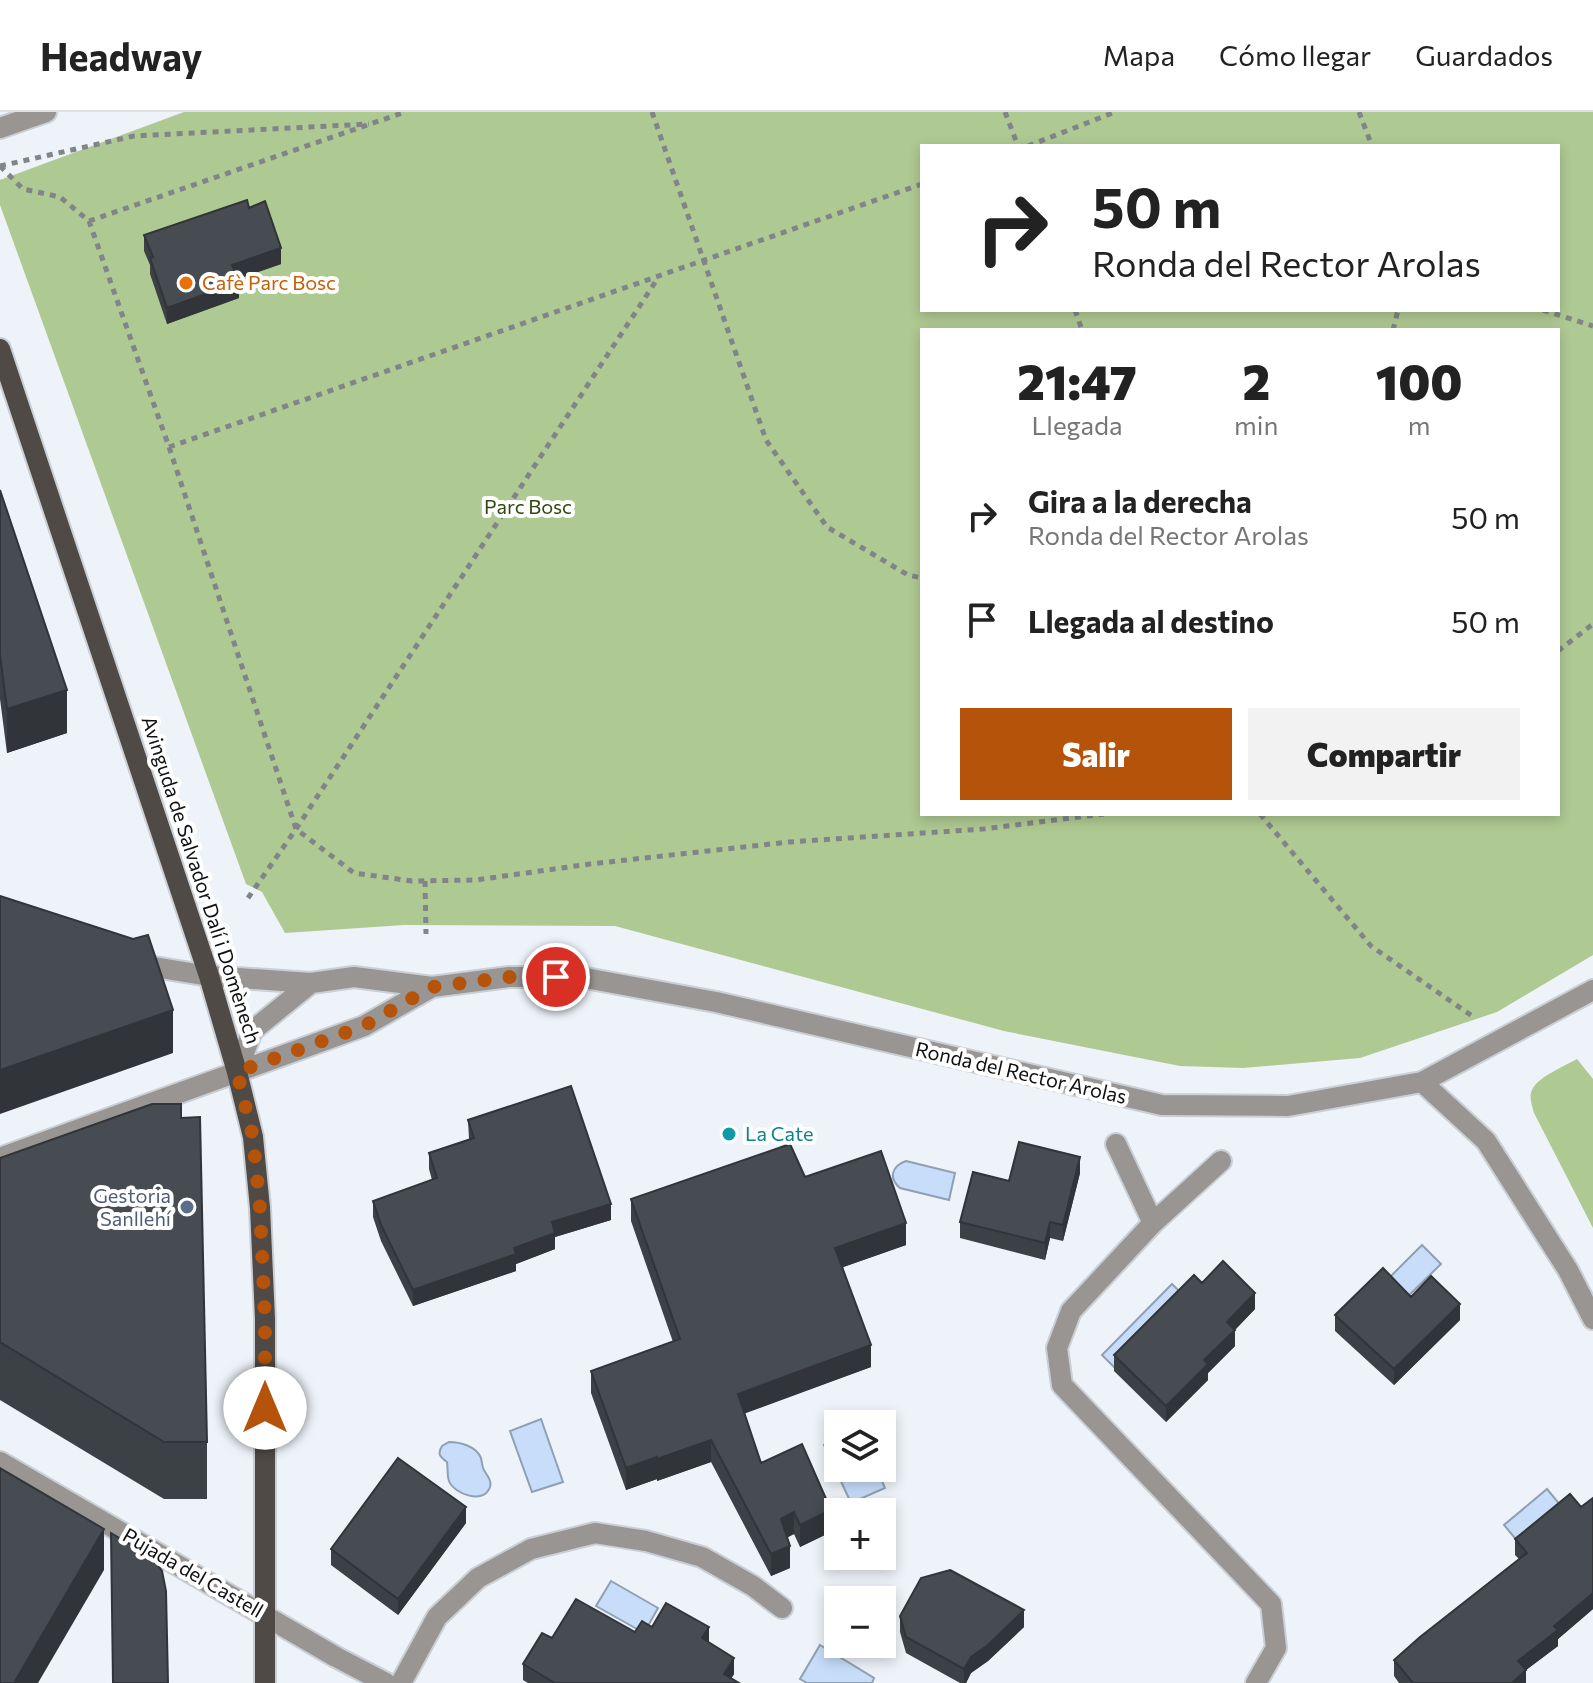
<!DOCTYPE html>
<html lang="es">
<head>
<meta charset="utf-8">
<style>
  :root { --surface:#fff; --page:#f2f2f2; --text:#222; --muted:#767676; --line:#e0e0e0; --accent:#b45309 }
  body { margin:0; font-family:Commissioner,sans-serif; background:var(--page); color:var(--text); height:100vh; display:flex; flex-direction:column; font-size:30px; white-space:nowrap }
  * { box-sizing:border-box; margin:0 }
  p { font-size:26px; color:var(--muted) }
  .icon { flex:none; width:44px; height:44px; fill:none; stroke:currentColor; stroke-width:2; stroke-linecap:round; stroke-linejoin:round }
  .map { position:relative; flex:1; overflow:hidden }
  .drawer { position:absolute; left:920px; top:216px; width:640px; height:488px; display:flex; flex-direction:column; background:var(--surface); border-radius:0px; box-shadow:0 4px 12px #0003 }
  .drawer>* { flex:none }
  .banner { position:absolute; left:920px; top:32px; width:640px; height:168px; border-radius:0px; box-shadow:0 4px 12px #0003; background:#fff; color:var(--text); overflow:hidden }
  .fabs { position:absolute; left:824px; top:1298px; display:grid; gap:16px }
  .fabs a { display:grid; place-items:center; width:72px; height:72px; border-radius:0px; background:var(--surface); box-shadow:0 4px 12px #0003; font-size:40px }
  .pin { position:absolute; display:grid; place-items:center; width:68px; height:68px; color:#fff; margin:-34px; border:4px solid #fff; border-radius:50%; box-shadow:0 2px 8px #0007 }
  .me { position:absolute; width:88px; margin:-44px; rotate:0deg; stroke-linejoin:round; filter:drop-shadow(0 0 6px #0008) }
  .turn { display:flex; align-items:center; gap:28px; height:168px; padding:0 40px; font-size:36px }
  .turn .icon { width:104px; height:104px; stroke-width:2.5 }
  .turn b { display:block; font-size:56px; line-height:68px }
  .eta { display:flex; justify-content:space-evenly; align-items:center; height:136px; text-align:center }
  .eta b { font-size:48px; font-weight:800; line-height:56px }
  .cta { display:flex; gap:16px; margin-top:auto; padding:16px 40px }
  .cta a { flex:1; height:92px; border-radius:0px; background:var(--accent); color:#fff; font-size:32px; font-weight:800; line-height:92px; text-align:center }
  .cta a+a { background:var(--page); color:var(--text) }
  ul { padding:0; list-style:none }
  li { display:flex; align-items:center; gap:24px; height:104px; padding:0 40px }
  li div { flex:1 }
  li b { display:block; font-size:30px }
  li em { font-style:normal }
  header { display:flex; align-items:center; gap:48px; box-sizing:border-box; height:112px; padding:0 40px; background:var(--surface); border-bottom:2px solid var(--line) }
  header strong { font-size:38px }
  nav { display:flex; gap:44px; margin-inline-start:auto; font-size:28px }
  .map>svg:first-child { display:block }
  .green { fill:#afc992; fill-rule:evenodd }
  .water { fill:#c7ddfa; stroke:#90a0b4; stroke-width:2 }
  .lines { fill:none; stroke-linecap:round; stroke-linejoin:round }
  .minor-casing { stroke:#c9cfd4; stroke-width:24 }
  .major-casing { stroke:#c9cfd4; stroke-width:24 }
  .path { stroke:#818589; stroke-width:5; stroke-dasharray:6 6; stroke-linecap:butt }
  .minor { stroke:#989593; stroke-width:20 }
  .major { stroke:#504a47; stroke-width:20 }
  .wall { fill:#3c4146 }
  .shaded-wall { fill:#313539 }
  .building { fill:#464c51; stroke:#313539; stroke-width:2 }
  .route { stroke:#b45309; stroke-width:14; stroke-dasharray:0 25.2 }
  .food-dot { fill:#e8710a; stroke:#fff; stroke-width:3 }
  .culture-dot { fill:#0f9aa8; stroke:#fff; stroke-width:3 }
  .service-dot { fill:#5c6f8a; stroke:#fff; stroke-width:3 }
  .labels { text-anchor:middle; stroke-width:8; stroke-linejoin:round; paint-order:stroke }
  .food-label { font-size:20px; fill:#c56008; stroke:#fff; text-anchor:start }
  .park-label { font-size:20px; fill:#32490f; stroke:#fff }
  .street-label { font-size:20px; fill:#0e1012; stroke:#fff }
  .culture-label { font-size:20px; fill:#0d838f; stroke:#fff; text-anchor:start }
  .service-label { font-size:20px; fill:#4e5e75; stroke:#fff; text-anchor:end }
</style>
</head>
<body>
<header>
<strong>Headway</strong>
<nav><a>Mapa</a><a>Cómo llegar</a><a>Guardados</a></nav>
</header>
<div class="map">
<svg width="1593" height="1571" viewBox="0 0 1593 1571">
  <rect width="100%" height="100%" fill="#edf3f9"/>
  <!-- green -->
  <path class="green" d="M184,0H1593V843L1497,900L1360,946L1243,956L1180,954L1004,919L615,814L404,813L285,821L262,780L246,772L0,93V68ZM922,34H1558V198H922ZM922,218H1558V702H922Z
    M1577,947L1593,967V1116L1534,1001C1532,993 1528,984 1533,976C1539,965 1566,953 1577,947Z"/>
  <!-- water -->
  <path class="water" d="M906,1049L955,1061L949,1088L900,1076C888,1066 892,1054 906,1049Z
    M1422,1133L1441,1152L1403,1189L1385,1170Z
    M1172,1172L1185,1185L1115,1256L1102,1243Z
    M541,1307L563,1370L532,1380L510,1319Z
    M838,1326V1356H876L885,1376L851,1391L824,1333Z
    M449,1330C460,1330 476,1334 481,1346C482,1350 482,1355 484,1358C487,1364 492,1368 490,1375C484,1393 454,1382 449,1369C447,1364 448,1356 447,1350C440,1345 437,1342 442,1334Z
    M1547,1377L1562,1395L1519,1431L1504,1413Z
    M611,1469L658,1496L644,1521L596,1494Z
    M820,1533L874,1566L872,1571H807L800,1567Z"/>
  <g class="lines">
    <defs>
      <path id="minor" d="M0,16L46,0
        M135,849L154,855L209,864L311,871L354,865L432,875L509,865H580L716,890L1162,993L1288,994L1422,970L1593,878
        M237,960L252,919L311,871
        M1422,970L1486,1029L1568,1158L1593,1207
        M1116,1032L1153,1111
        M0,1046L364,914L432,875
        M1221,1049L1153,1111L1071,1199L1057,1236L1062,1273L1271,1492L1276,1536L1256,1571
        M0,1350L336,1545L386,1571
        M401,1571L437,1505L478,1466L531,1437L595,1421L646,1429L702,1445L753,1474L782,1496"/>
      <path id="major" d="M0,237L209,864L237,960L253,1025L260,1096L265,1207V1571"/>
    </defs>
    <!-- minor casing -->
    <use href="#minor" class="minor-casing"/>
    <!-- major casing -->
    <use href="#major" class="major-casing"/>
    <!-- path -->
    <path class="path" d="M652,0L766,328L827,415L908,463L922,466
      M1005,0L1018,34
      M1359,0L1372,34
      M1028,34L1115,0
      M0,54L23,77L60,85L89,109L169,335L296,717L354,761L412,769L476,768L590,752L789,730L983,717L1104,702
      M0,54L134,24L369,12
      M89,109L405,0
      M1075,198L1082,218
      M1543,198L1593,214
      M1393,218L1398,198
      M169,335L922,72
      M1558,539L1593,512
      M1260,702L1371,834L1475,906
      M425,769L426,822
      M248,786L296,717L658,166"/>
    <!-- minor -->
    <use href="#minor" class="minor"/>
    <!-- major -->
    <use href="#major" class="major"/>
  </g>
  <!-- wall -->
  <path class="wall" d="M249,96L281,152L238,167L239,186L167,212L150,162V153L144,139V123Z
    M0,378L67,621L7,641L0,587Z
    M181,1006L207,1330V1387H164L0,1288V1046Z
    M468,1008L611,1108L555,1125V1137L516,1152V1159L413,1194L381,1129L373,1105V1089L432,1068L429,1057V1041L469,1027Z
    M1080,1061L1063,1129L1050,1126L1045,1148L960,1126V1110L1009,1069Z
    M805,1065L906,1133L843,1155L871,1255L744,1301L761,1351L831,1420L800,1435L794,1422L787,1425L790,1456L771,1464L711,1350L657,1369V1367L626,1378L591,1281V1259L673,1230L631,1109V1087Z
    M1202,1171L1255,1197L1235,1218V1234L1208,1261V1268L1166,1310L1114,1259V1243Z
    M1411,1185L1460,1208L1394,1273L1335,1219V1203Z
    M1593,1386V1497L1558,1527V1534L1526,1558V1571H1399L1394,1564V1548L1519,1447L1515,1443V1427L1581,1395Z
    M466,1411L398,1503L331,1453V1437Z
    M900,1504L1024,1515L988,1549L971,1561L966,1571H960L906,1541L900,1520Z
    M652,1515L709,1530L734,1562L731,1567L739,1571H528L523,1568V1552L552,1526L635,1520Z"/>
  <!-- shaded-wall -->
  <path class="shaded-wall" d="M281,136V152L232,169V153Z
    M239,170V186L167,212V196Z
    M67,578V621L7,641V597Z
    M173,898V941L0,1002V958Z
    M1080,1045V1061L1063,1129V1113Z
    M611,1092V1108L555,1125V1137L516,1152V1159L413,1194V1178L514,1136L552,1110Z
    M1050,1110V1126L1045,1148V1131Z
    M906,1111V1133L835,1158V1136Z
    M1255,1181V1197L1227,1226V1210Z
    M1460,1192V1208L1394,1273V1257Z
    M1235,1218V1234L1208,1261V1268L1166,1310V1294L1204,1248Z
    M871,1233V1255L738,1304V1282Z
    M711,1328V1350L657,1369V1347Z
    M657,1345V1367L626,1378V1356Z
    M466,1395V1411L398,1503V1487Z
    M831,1398V1420L800,1435V1413Z
    M794,1400V1422L781,1429V1407Z
    M104,1417V1458L38,1571H14Z
    M790,1434V1456L771,1464V1442Z
    M1593,1481V1497L1558,1527V1534L1526,1558V1571H1512L1518,1549L1554,1514Z
    M1024,1498V1515L988,1549L971,1561L966,1571H964V1557L971,1545Z
    M709,1515V1531L702,1526Z
    M734,1546V1562L728,1571L724,1562Z"/>
  <!-- building -->
  <path class="building" d="M247,88L249,96L265,89L281,136L232,153L239,170L167,196L150,146L153,145L144,123Z
    M0,378L67,578L7,597L0,543Z
    M0,784L133,827L148,823L173,898L0,958Z
    M571,974L611,1092L552,1110L555,1121L514,1136L516,1142L413,1178L381,1113L373,1089L437,1066L429,1041L474,1026L468,1008Z
    M152,992H181V1006L200,1005L207,1330H164L0,1230V1046Z
    M1019,1030L1080,1045L1063,1113L1050,1110L1045,1131L960,1110L973,1060L1009,1069Z
    M790,1032L805,1065L881,1039L906,1111L835,1136L871,1233L738,1282L761,1351L802,1332L831,1398L800,1413L794,1400L781,1407L790,1434L771,1442L711,1328L657,1347V1345L626,1356L591,1259L680,1227L631,1087Z
    M1223,1149L1255,1181L1227,1210L1235,1218L1204,1248L1208,1252L1166,1294L1114,1243L1194,1163L1202,1171Z
    M1383,1156L1411,1185L1431,1164L1460,1192L1394,1257L1335,1203Z
    M398,1346L466,1395L398,1487L331,1437Z
    M0,1356L104,1417L14,1571H0Z
    M1570,1382L1581,1395L1593,1386V1481L1554,1514L1558,1518L1518,1549L1526,1558L1512,1571H1413L1394,1548L1420,1525L1527,1441L1515,1427Z
    M111,1421L153,1446L162,1459L166,1479L168,1571H113Z
    M950,1458L1024,1498L988,1533L971,1545L964,1557L906,1525L900,1504L921,1466Z
    M576,1487L635,1520L642,1509L652,1515L666,1491L709,1515L702,1526L734,1546L724,1562L739,1571H555L523,1552L542,1521L552,1526Z"/>
  <g class="lines">
    <!-- route -->
    <path class="route" d="M265,1296V1207L260,1096L253,1025L237,960L364,914L432,875L509,865H556"/>
  </g>
  <!-- markers -->
  <circle class="food-dot" cx="186" cy="171" r="8"/>
  <circle class="culture-dot" cx="729" cy="1022" r="8"/>
  <circle class="service-dot" cx="187" cy="1095" r="8"/>
  <g class="labels">
    <!-- food labels -->
    <g class="food-label">
      <text x="202" y="178">Cafè Parc Bosc</text>
    </g>
    <!-- park labels -->
    <g class="park-label">
      <text x="528" y="402">Parc Bosc</text>
    </g>
    <!-- street labels -->
    <g class="street-label">
      <text transform="translate(201 768) rotate(72)" y="7">Avinguda de Salvador Dalí i Domènech</text>
      <text transform="translate(1021 961) rotate(13)" y="7">Ronda del Rector Arolas</text>
      <text transform="translate(193 1461) rotate(30)" y="7">Pujada del Castell</text>
    </g>
    <!-- culture labels -->
    <g class="culture-label">
      <text x="745" y="1029">La Cate</text>
    </g>
    <!-- service labels -->
    <g class="service-label">
      <text x="171" y="1091">Gestoria<tspan x="171" dy="23">Sanllehí</tspan></text>
    </g>
  </g>
</svg>
<div class="fabs">
<a><svg class="icon" aria-label="layers" viewBox="0 0 24 24"><path d="M12 4l9 5-9 5-9-5zM3 14l9 5 9-5"/></svg></a>
<a>+</a>
<a>−</a>
</div>
<div class="pin" style="left:556px;top:865px;background:#d93025"><svg class="icon" aria-label="arrive" viewBox="0 0 24 24"><path d="M6 21V4h12l-3 4 3 4H6"/></svg></div>
<svg class="me" style="left:265px;top:1296px" viewBox="-20 -20 40 40"><circle r="19" fill="#fff"/><path d="M0-13L10 11 0 6-10 11z" fill="#b45309"/></svg>
<div class="banner">
<div class="turn"><svg class="icon" aria-label="right" viewBox="0 0 24 24"><path d="M7 20v-9h11M14 6l5 5-5 5"/></svg><div><b>50 m</b>Ronda del Rector Arolas</div></div>
</div>
<section class="drawer">
<div class="eta">
<div><b>21:47</b><p>Llegada</p></div>
<div><b>2</b><p>min</p></div>
<div><b>100</b><p>m</p></div>
</div>
<ul>
<li><svg class="icon" aria-label="right" viewBox="0 0 24 24"><path d="M7 20v-9h11M14 6l5 5-5 5"/></svg><div><b>Gira a la derecha</b><p>Ronda del Rector Arolas</p></div><em>50 m</em></li>
<li><svg class="icon" aria-label="arrive" viewBox="0 0 24 24"><path d="M6 21V4h12l-3 4 3 4H6"/></svg><div><b>Llegada al destino</b></div><em>50 m</em></li>
</ul>
<div class="cta"><a>Salir</a><a>Compartir</a></div>
</section>
</div>
</body>
</html>
